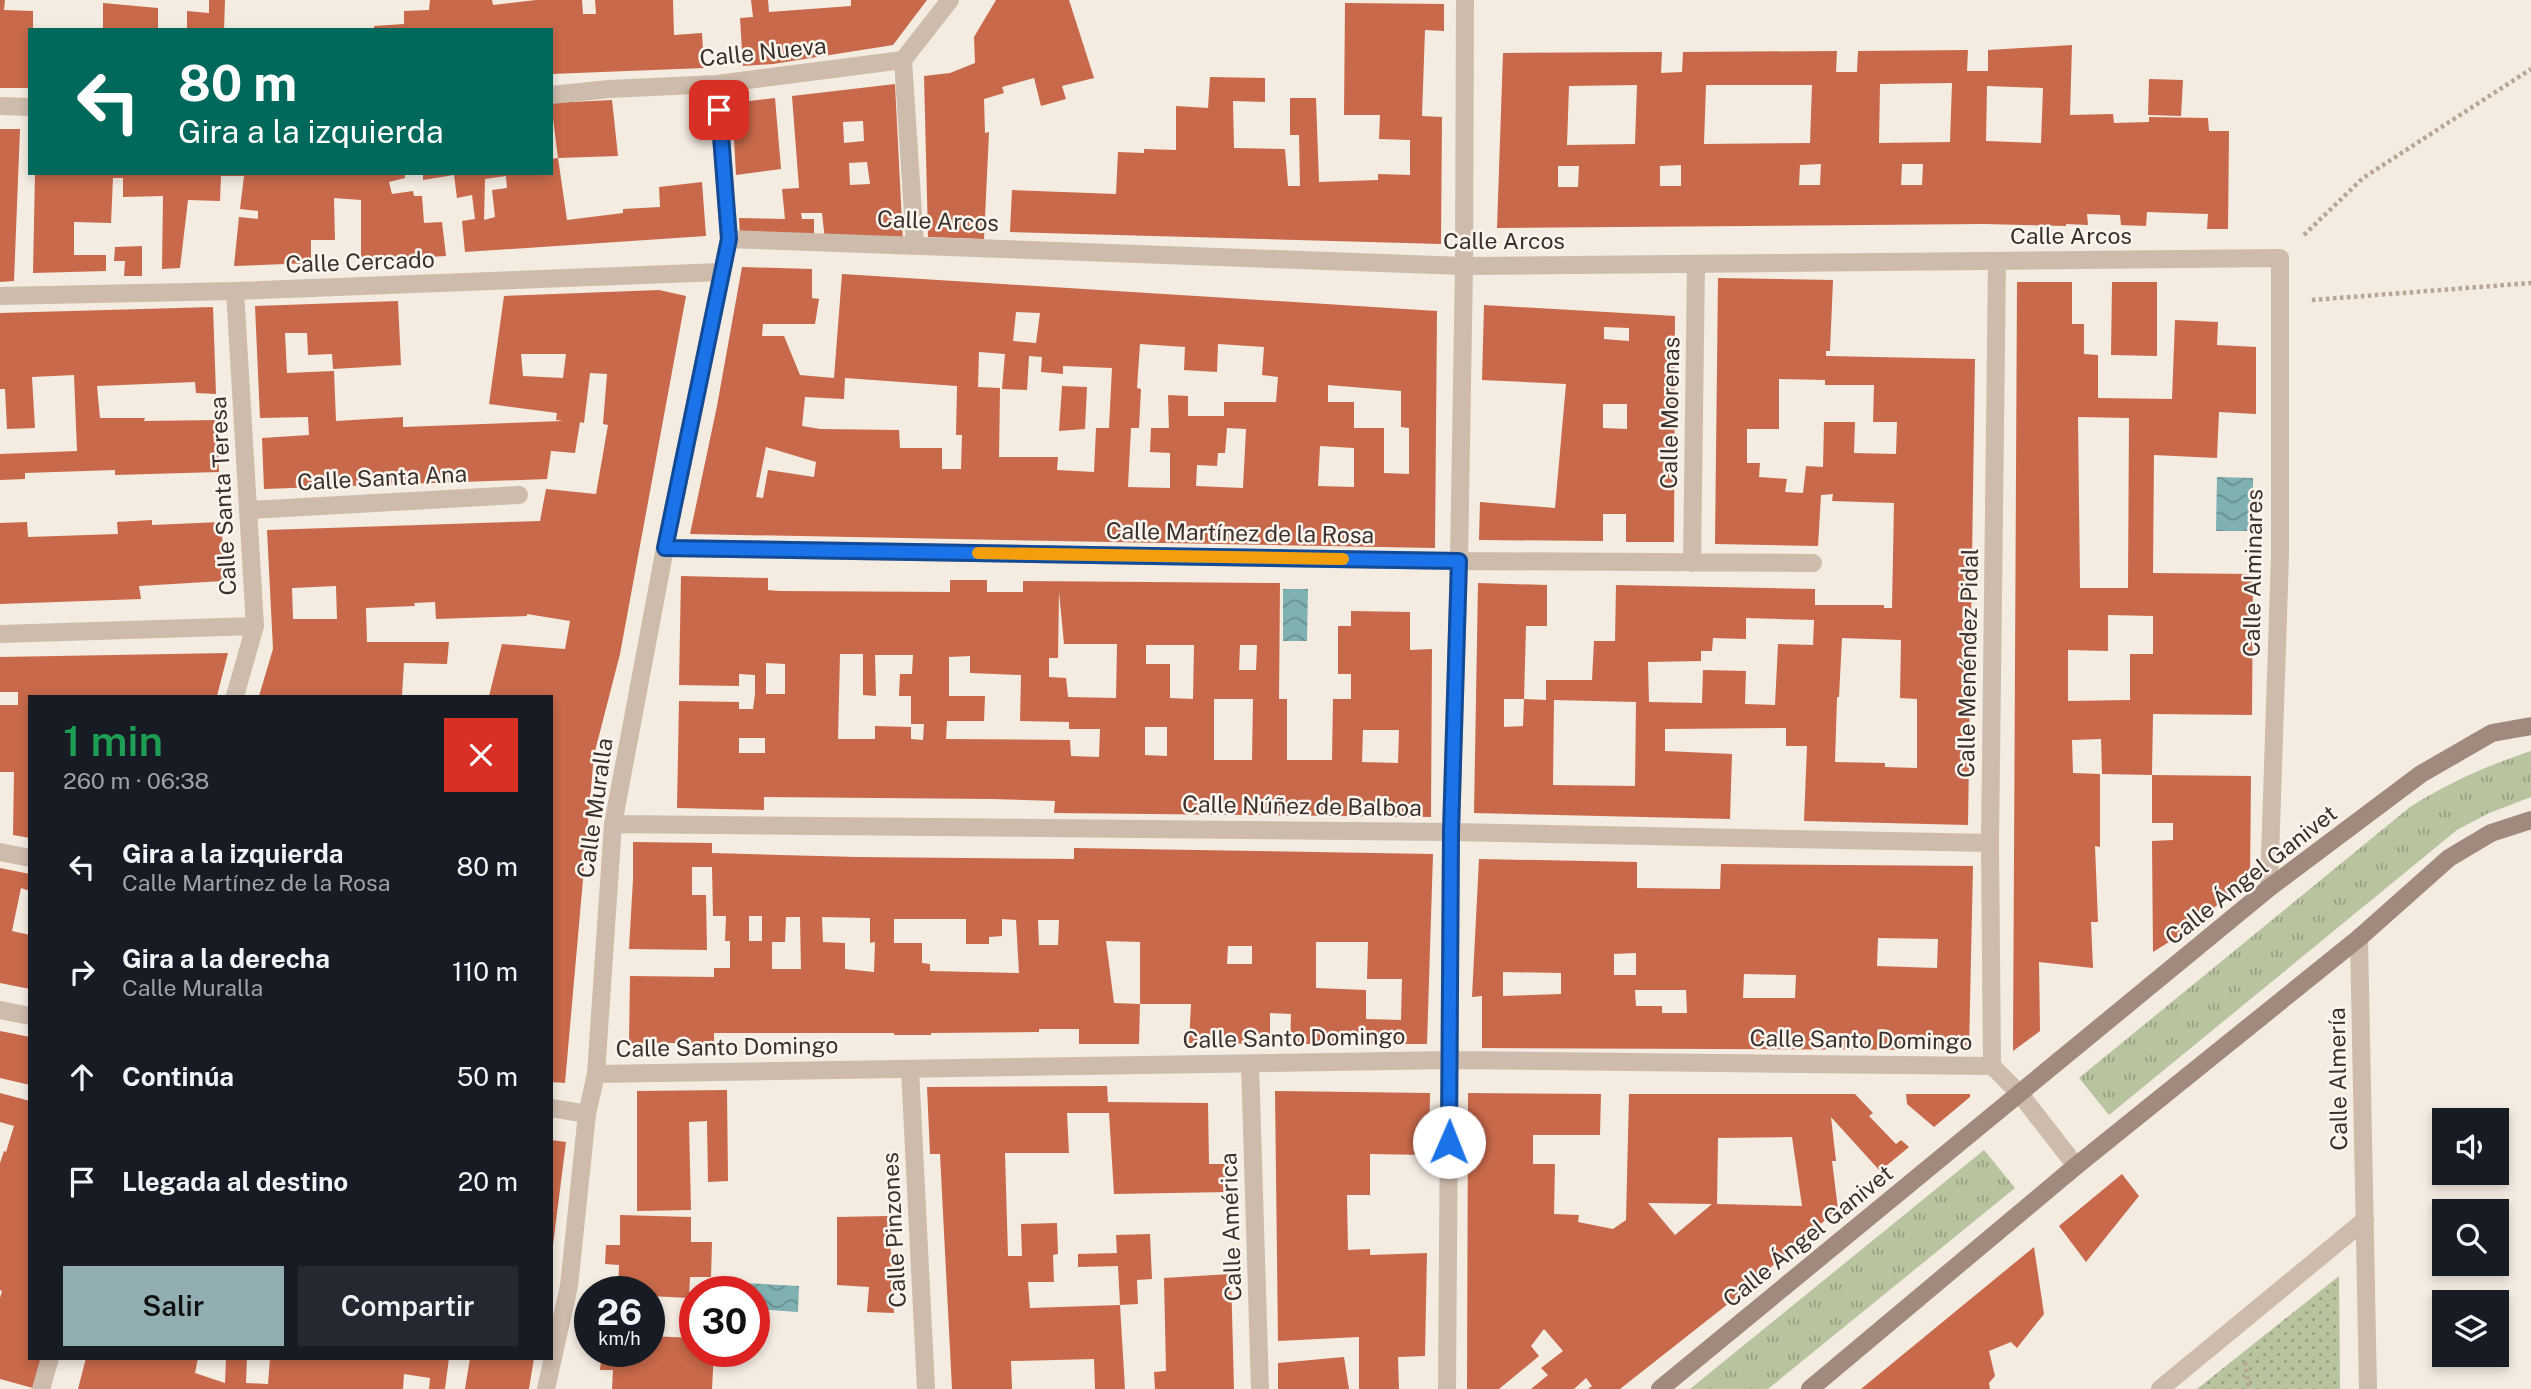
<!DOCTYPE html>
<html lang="es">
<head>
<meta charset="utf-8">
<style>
  :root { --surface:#171b24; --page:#242831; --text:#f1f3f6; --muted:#9ea1a6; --accent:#92aeb2 }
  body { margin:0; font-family:"Public Sans",sans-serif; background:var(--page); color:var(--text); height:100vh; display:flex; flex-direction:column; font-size:26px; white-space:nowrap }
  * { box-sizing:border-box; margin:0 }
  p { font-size:23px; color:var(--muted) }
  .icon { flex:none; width:38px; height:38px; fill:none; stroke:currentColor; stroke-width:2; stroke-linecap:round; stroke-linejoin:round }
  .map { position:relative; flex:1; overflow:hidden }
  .details { position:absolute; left:28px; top:695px; width:525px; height:665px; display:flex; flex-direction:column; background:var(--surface); border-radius:0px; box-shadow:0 4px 10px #0003 }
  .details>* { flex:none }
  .top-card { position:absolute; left:28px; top:28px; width:525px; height:147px; border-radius:0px; box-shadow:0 4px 10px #0003; background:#00695c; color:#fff; overflow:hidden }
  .controls { position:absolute; left:2432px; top:1108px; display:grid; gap:14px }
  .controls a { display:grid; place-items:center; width:77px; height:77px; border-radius:0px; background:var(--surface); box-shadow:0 4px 10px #0003; font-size:35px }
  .speed { position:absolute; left:574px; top:1276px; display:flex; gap:14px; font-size:35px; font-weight:700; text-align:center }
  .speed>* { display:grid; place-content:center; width:91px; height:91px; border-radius:50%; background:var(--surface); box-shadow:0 4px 10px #0003; line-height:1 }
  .speed small { font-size:18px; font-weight:400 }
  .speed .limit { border:10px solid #d22; background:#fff; color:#111 }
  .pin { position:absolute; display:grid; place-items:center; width:60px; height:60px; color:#fff; margin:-30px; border-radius:14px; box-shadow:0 4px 10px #0006 }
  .me { position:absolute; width:77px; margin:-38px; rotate:1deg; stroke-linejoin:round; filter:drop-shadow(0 0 5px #0008) }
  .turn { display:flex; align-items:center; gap:24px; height:147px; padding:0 35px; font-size:32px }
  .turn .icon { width:91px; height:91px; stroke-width:2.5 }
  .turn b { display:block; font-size:49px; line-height:60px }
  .round { display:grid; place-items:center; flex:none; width:74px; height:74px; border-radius:0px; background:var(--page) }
  .summary { display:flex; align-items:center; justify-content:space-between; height:119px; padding:0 35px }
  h1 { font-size:42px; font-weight:600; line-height:52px; color:#1e9e55 }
  .action { display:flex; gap:14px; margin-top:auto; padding:14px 35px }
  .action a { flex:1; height:80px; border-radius:0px; background:var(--accent); color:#111; font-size:28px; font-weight:600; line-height:80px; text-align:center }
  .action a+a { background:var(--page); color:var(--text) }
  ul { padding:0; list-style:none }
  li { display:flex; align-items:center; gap:21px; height:105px; padding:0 35px }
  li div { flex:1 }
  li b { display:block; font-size:26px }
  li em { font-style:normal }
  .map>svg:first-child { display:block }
  .grass { fill:url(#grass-tufts) }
  .park { fill:url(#park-dots) }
  .water { fill:url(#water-waves) }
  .building { fill:#c8694b; fill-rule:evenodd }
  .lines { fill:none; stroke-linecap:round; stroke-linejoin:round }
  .path { stroke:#b9a596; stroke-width:4.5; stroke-dasharray:3.5 3.5; stroke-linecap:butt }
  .street { stroke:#cdbbac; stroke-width:18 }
  .secondary { stroke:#a18a7d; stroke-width:18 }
  .route-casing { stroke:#114b97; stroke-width:18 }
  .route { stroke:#1a73e8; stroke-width:12 }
  .slow { stroke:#f59e0b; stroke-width:12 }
  .labels { text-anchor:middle; stroke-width:5; stroke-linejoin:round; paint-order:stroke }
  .street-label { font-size:23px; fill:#3b302b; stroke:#fbf5ee }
</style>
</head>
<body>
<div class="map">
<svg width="2531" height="1389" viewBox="0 0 2531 1389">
  <defs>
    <pattern id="grass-tufts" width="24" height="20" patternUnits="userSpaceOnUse" patternTransform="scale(1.75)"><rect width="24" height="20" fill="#b8c4a0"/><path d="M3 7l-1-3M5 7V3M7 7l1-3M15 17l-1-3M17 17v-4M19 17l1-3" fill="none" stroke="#97a083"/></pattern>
    <pattern id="park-dots" width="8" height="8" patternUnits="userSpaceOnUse" patternTransform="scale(1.75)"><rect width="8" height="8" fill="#b8c4a0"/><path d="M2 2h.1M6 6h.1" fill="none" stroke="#97a083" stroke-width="1.8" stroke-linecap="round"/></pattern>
    <pattern id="water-waves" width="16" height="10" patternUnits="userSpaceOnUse" patternTransform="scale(1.75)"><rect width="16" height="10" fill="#7fb0b2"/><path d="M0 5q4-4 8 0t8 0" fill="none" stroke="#699091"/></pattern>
  </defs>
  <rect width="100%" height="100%" fill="#f4ebe1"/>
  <!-- grass -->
  <path class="grass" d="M2531,751V797L2487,814L2457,830L2109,1115L2079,1078L2410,807C2452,781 2484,767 2531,751Z
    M1984,1150L2015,1188L1768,1389H1690Z"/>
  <!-- park -->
  <path class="park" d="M2339,1276L2340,1389H2197Z"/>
  <!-- water -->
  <path class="water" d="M2217,477L2253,478V531H2216Z
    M1283,589H1308L1307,641H1283Z
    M745,1283L799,1286L798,1312L754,1309V1292L745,1291Z"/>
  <!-- building -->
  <path class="building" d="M0,0H5L4,10L33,11V30H30V88H0Z
    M209,0H225L224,30H187V11L209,13Z
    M430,0H492L493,5L536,0H582L583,14H596L595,0H673L674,35L702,33L704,68L551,74V30H374V26L404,24V11L429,10Z
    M751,0H768L769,12L851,6V0H927L893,45L773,64L743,66L740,18L753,17Z
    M996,0H1069L1094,78L1062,86L1066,99L1041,106L1034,78L1002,87L1004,93L984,99L985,133L989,132L984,239L928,237L924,76L950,73L975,63L974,37Z
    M103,3L158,8V30H103Z
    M1345,3L1444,4V31L1425,30L1422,116L1442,117L1441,244L1010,232L1012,190L1116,194L1118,152L1144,153V149L1176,150V106L1208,108L1210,77L1265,78V102L1233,101L1234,148L1285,149L1288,186H1300L1299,135H1290V98H1316L1319,182L1378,180V174L1410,175V140L1379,139L1380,115H1344Z
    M2072,45L2070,115L2113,114L2114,123L2149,122V117L2208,118L2209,131H2229L2228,229H2207L2208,214L2147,212L2146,226L2121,225L2120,215L2087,214L2088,225L2066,224V226L1984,224L1497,228L1503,53L1662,52L1661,73L1682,72L1683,52L1837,51L1836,72H1857L1858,51L1968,50L1967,71H1988V50ZM1952,83L1950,142L1879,143L1880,84ZM1637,85L1635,144L1567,145L1569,86ZM1706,85H1812L1810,143L1704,144ZM1987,86L2043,88L2041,143L1986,141ZM1821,164L1820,185H1799L1800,165ZM1902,164H1923L1922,185H1901ZM1681,165V186H1660V166ZM1558,166H1579L1578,187H1558Z
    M2149,79L2183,80L2181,116L2148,115Z
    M895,84L903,243L825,240L822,213H801L802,219H814V239L740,236L739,218L785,219L782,189L799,188L792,96ZM863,121L864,141L844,143L843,122ZM867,162L870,184L850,185L849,163Z
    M775,98L781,169L736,175L732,103Z
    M612,100L618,156L558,158L551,103Z
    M0,129H20L14,281L0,282Z
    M558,158L567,220L623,213V209L660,207L659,187L702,182L706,236L465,252L462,221L475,219L472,195L457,198L454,175L423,180V173H551V159ZM506,176L507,188L492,190L495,217L484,220L485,179Z
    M35,173H405V178L389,182L392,194L413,191L414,196H422L424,223L442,222L446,256L361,261V200L334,198L335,240H311V263L234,266L239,217L258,219V211L240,209L244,176H221L220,201L188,200L180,268L162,269L163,196L123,197V178H113L111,223L74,222V255H106V271L33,273Z
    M142,246V276H124L125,261H114L115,247Z
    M742,267L812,269V298L819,299L815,324H763L762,336H784L800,375L834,378L842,274L1437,311L1435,548L690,534L717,406ZM1016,312L1040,313L1036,343L1013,341ZM1140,344L1185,347L1184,370L1217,372L1218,344L1264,347L1262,375L1278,377L1276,402H1224V416H1188V396L1168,395L1169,428H1151L1150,452L1170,453V488L1128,487L1131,428H1139L1141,389L1137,388ZM979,352L1005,354L1002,389L1027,390L1029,356L1042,357L1041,372L1063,374V366L1112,368L1109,428H1096L1094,472L1057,470L1058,457H999L1000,388L978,387ZM845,378L957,386L956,435H962L961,469H942V448H900L899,430L820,429L802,426L805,397L844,399ZM1328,385L1401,391V427L1409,428V474L1384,473V428H1354V402H1328ZM1227,428L1246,429L1243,488L1196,486L1197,465L1217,466L1218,453H1225ZM1320,446L1354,448V487L1318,486ZM766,447L816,462L814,477L768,470L763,498L756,497Z
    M1718,278L1833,280L1830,351H1826V356L1975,359L1968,825L1804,821L1807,746H1786V728L1665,729V751L1732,754L1730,819L1474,813L1478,583L1547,585V626H1526L1524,699L1546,700V680H1592L1594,641H1615L1616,585L1815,589V605H1884V608H1892L1894,503L1832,501L1833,494L1821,495L1818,546L1715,544ZM1779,379L1825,380V385H1874L1873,422H1897L1896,454L1854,453L1855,422H1824L1823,467L1806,466L1803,493L1785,492L1787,479L1759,477L1760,463H1747V429H1779ZM1746,618L1814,620L1813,645L1778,644L1775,705L1745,704L1746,671L1703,670L1702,703L1649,702L1648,662L1701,661V651H1712L1713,638L1746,639ZM1842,638L1901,640L1900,698L1917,699V768L1885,767V763L1835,762L1837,697H1839ZM1504,699H1524L1523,726L1504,727ZM1554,700L1636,702L1635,786L1553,785Z
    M2017,282H2072V324H2084V354L2098,355V398L2172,399L2175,320L2218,322L2217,345L2256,347V414L2219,412L2217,458L2154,455L2153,573L2253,574L2252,715L2153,714L2152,775L2102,774L2101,739L2072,740L2073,773L2100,774V847L2095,846L2098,922H2091L2093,968L2039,962L2040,1031L2013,1051ZM2078,417L2129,418L2128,588H2080ZM2108,615L2153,616V654H2130V700L2068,701V650L2108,651Z
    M2112,282H2157V356L2111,355Z
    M659,290L686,296L620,654L594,755L565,1083L551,1082V696H489L502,644L565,649L570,621L527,614V616L436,619L435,602L414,603L415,606L366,608L367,642H449L447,664L404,663L402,696H259L273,649L267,530L540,521L546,489L596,494L608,425L603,424L607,374L590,373L584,423L580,422L575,453L551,451L547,479L264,489L262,438L309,435L308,417L260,418L255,306L398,301L401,365L333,369L332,354L308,355L307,333H285L287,373L334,371L336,421L403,417V427L563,421L556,420L557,413L489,404L504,296ZM521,354H566L563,378L523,376ZM336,586L337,619H293L292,588Z
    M1484,305L1675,316L1674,542H1626V514H1603V541L1479,540L1480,502L1555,508L1566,384L1482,380ZM1604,327L1629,328V341L1604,339ZM1603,404H1627V429L1603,428Z
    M213,307L216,394L196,393L195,382L97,386L100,418H145L144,421L217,420L219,472L115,475V470L25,473V479L0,480V454L77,451L74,375L32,377L35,428L7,429L5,389H0V313Z
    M1062,386L1087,387L1085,429L1059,431Z
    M152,520V525L222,522L223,581L139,586L141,599L0,604V523L27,522L28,537L118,534L117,522Z
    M681,576L768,578V590L779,591L950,592V580H987V592H1023V581L1280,583L1279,699H1287V760H1332L1333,699H1351V674H1338V626H1351V611L1410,612V650L1432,649L1431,817L1054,813L1055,801L992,799L764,797V810L677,808L679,701L739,702V709H753L755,694V675L739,674V686L679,685ZM1059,592L1064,644H1117L1116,698L1068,697L1066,678L1049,677V658H1058ZM1146,645H1194L1193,699L1170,698V664H1146ZM1240,645H1257L1256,670H1239ZM840,654H863V695L876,696L875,655H913L912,674H900L899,696H911V724H924L923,740L911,739V727L875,726V739H838ZM970,656V673L1021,675L1020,721L1069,722V729H1100L1099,757L1071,756L1070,740L946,739L947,721H984L985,696H949V657ZM766,663L785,664V694H766ZM1214,699H1253L1252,760H1214ZM1145,727H1167V756L1145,755ZM1363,730H1399L1398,763L1362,762ZM739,738H765V753H739Z
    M228,653L217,696H30V838L13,835L14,772H0V705H18V692H0V657Z
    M2152,775L2251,776L2250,879L2177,937L2153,952L2152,841L2173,840V823H2152Z
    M633,842L712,843V853L857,857L1074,859V848L1433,854L1427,1044H1290L1291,1014L1270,1013V1044L1189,1043L1191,1004H1140V942L1106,941L1114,1003L1140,1004L1139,1044H1079V1029H1039V1032L931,1033V1035H894V1033H714V1043H629L630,976L714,977V968H730V941H725L726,916H713L712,867H692V895H706L707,950L629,949L633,879ZM749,916H762V941H749ZM786,917H800L801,969H772V942H785ZM822,917L870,918V943L875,942L874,972L845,969V943L823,942ZM894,919H966V944H989V937L1002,936V919L1016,920L1019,973L930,971V964L922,963V943H894ZM1038,920H1059L1058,945H1039ZM1316,942H1368L1367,979H1402L1401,1020L1366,1019V990L1316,988ZM1228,946H1252V964H1227Z
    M1479,859L1637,862V888L1720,889L1721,864L1973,866L1969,1050L1482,1048V996L1472,997ZM1878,938L1938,939L1937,968L1877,966ZM1636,953V975H1614V954ZM1503,972L1561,973V994L1503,996ZM1744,974L1796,975L1795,998H1743ZM1635,990H1686L1687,1013H1662V1006H1636Z
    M0,868L30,874V891L21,888L12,931L30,935V989L0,983Z
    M0,1031L30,1037V1085L0,1078Z
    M1107,1086L1108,1102L1208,1103L1209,1164H1228L1229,1192L1114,1194L1109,1113H1067L1069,1153H1005L1008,1256H1022L1021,1224L1057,1223L1058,1254L1053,1255L1054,1282H1028L1030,1308L1120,1305L1118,1266L1078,1267V1254L1117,1253L1116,1235L1150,1234L1152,1279L1137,1280L1138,1304L1120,1305L1125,1389H1095L1094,1359L1011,1361L1012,1389H952L940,1154H930L927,1087Z
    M727,1090L728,1181L708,1182L707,1121L689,1122L691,1210L637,1211V1091Z
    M1275,1091L1430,1093L1429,1155L1370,1154V1195H1347L1348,1250L1370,1249V1255L1427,1253L1425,1356L1398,1357L1399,1389H1359V1337L1278,1341Z
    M0,1093L30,1101V1358H41L33,1388L0,1379V1298L2,1291L0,1290V1163L4,1151L6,1152L14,1126L0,1122Z
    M1468,1093L1601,1094L1600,1135H1533V1164H1555L1554,1214L1579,1215L1578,1222L1613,1229L1626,1220L1629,1094H1855L1873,1113L1869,1116L1896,1144L1901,1140L1909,1147L1880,1171L1831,1117L1836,1161H1832L1838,1209L1733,1300L1620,1389H1588L1592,1386L1586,1378L1574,1389H1531L1548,1375L1541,1368L1563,1351L1544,1329L1531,1346L1539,1356L1499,1389H1467ZM1792,1137L1802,1206L1717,1204L1718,1138ZM1648,1203L1712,1204L1675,1235Z
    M1906,1094H1970V1097L1934,1127L1907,1104Z
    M551,1140L566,1142L553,1245H551Z
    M2122,1174L2139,1196L2086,1262L2059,1226Z
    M620,1215L691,1217V1242H712L711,1277H690L689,1298L649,1296V1292H618L619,1265L605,1264L606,1245H620Z
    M889,1216L894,1313L867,1312L869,1287L837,1285V1217Z
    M2034,1247L2044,1314L2017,1348L2011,1342L1989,1351L1995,1376L1989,1383L1990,1389H1861Z
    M1231,1274L1234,1389H1155L1154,1372L1166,1371L1164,1278Z
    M649,1336L695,1338V1351H714L712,1389H612L613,1370H600L602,1351H649Z
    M1344,1357L1349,1389H1278V1363Z
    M86,1358H198L195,1373L225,1383L226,1358H247L246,1383L268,1384L270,1358H449L445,1389H429L430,1378L404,1374L403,1389H78Z
    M470,1358H534L529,1389H465Z"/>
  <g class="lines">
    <!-- path -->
    <path class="path" d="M2304,235L2363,178L2531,69
      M2312,300L2531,283
      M2245,1362L2249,1389"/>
    <!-- street -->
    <path class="street" d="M903,60L915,244
      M551,95L609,89L717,84L903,60L950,0
      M0,106L30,107
      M729,239L1464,266L2280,258V555L2269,888
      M0,296L235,291L721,272
      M248,510L519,495
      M665,548L1459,561L1813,563
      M1692,563L1696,264
      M0,634L255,626
      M235,696L255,626L235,291
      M613,824L1451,832L1990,843
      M0,852L30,858
      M2359,938L2368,1389
      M0,1010L30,1016
      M1250,1064L1260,1389
      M1992,1066L1990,843L1997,261
      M1992,1066L2020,1094L2076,1166
      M910,1069L926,1389
      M596,1074L1450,1060L1992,1066
      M551,1108L587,1114
      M41,1389L50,1358
      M546,1389L569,1286L587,1114L596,1074L613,824L665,548L729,239L717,84
      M1447,1389L1451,832L1459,561L1464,266L1465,0
      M2160,1389L2365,1220"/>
    <!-- secondary -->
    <path class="secondary" d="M1660,1389L2269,888L2421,774L2492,733L2531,726
      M1810,1389L2076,1166L2359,938L2449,858L2491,833L2531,820"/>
  </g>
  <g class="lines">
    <defs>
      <path id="route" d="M719,110L729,239L665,548L1459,561L1451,832L1449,1142"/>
    </defs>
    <!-- route casing -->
    <use href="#route" class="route-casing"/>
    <!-- route -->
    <use href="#route" class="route"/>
    <!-- slow -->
    <path class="slow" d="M978,553L1343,559"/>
  </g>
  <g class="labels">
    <!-- street labels -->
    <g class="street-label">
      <text transform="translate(763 52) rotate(-6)" y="8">Calle Nueva</text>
      <text transform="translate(938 221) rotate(2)" y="8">Calle Arcos</text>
      <text x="2071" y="244">Calle Arcos</text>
      <text x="1504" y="249">Calle Arcos</text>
      <text transform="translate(360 262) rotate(-2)" y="8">Calle Cercado</text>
      <text transform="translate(1670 413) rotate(-89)" y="8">Calle Morenas</text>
      <text transform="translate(382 478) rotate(-3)" y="8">Calle Santa Ana</text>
      <text transform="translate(223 496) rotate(-93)" y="8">Calle Santa Teresa</text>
      <text transform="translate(1240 533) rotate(1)" y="8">Calle Martínez de la Rosa</text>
      <text transform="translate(2253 573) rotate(-89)" y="8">Calle Alminares</text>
      <text transform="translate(1968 663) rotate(-89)" y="8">Calle Menéndez Pidal</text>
      <text transform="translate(1302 806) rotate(1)" y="8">Calle Núñez de Balboa</text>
      <text transform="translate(595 808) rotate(-82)" y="8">Calle Muralla</text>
      <text transform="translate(2251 875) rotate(-38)" y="8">Calle Ángel Ganivet</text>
      <text transform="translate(1294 1038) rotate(-1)" y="8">Calle Santo Domingo</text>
      <text transform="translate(1861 1040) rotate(1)" y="8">Calle Santo Domingo</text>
      <text transform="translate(727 1047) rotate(-1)" y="8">Calle Santo Domingo</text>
      <text transform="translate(2338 1079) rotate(-91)" y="8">Calle Almería</text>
      <text transform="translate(1231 1227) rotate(-92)" y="8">Calle América</text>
      <text transform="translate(894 1230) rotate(-93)" y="8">Calle Pinzones</text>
      <text transform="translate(1808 1236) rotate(-39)" y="8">Calle Ángel Ganivet</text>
    </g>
  </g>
</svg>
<div class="controls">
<a><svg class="icon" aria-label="sound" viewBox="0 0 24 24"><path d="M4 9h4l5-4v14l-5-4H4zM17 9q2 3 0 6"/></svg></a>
<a><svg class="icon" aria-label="search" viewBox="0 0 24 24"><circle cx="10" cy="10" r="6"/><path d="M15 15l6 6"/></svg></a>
<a><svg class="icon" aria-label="layers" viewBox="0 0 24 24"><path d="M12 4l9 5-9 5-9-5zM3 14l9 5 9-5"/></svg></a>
</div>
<div class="speed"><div>26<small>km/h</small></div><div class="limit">30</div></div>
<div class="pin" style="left:719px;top:110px;background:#d93025"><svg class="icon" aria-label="arrive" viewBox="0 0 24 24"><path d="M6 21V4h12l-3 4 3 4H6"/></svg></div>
<svg class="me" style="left:1449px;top:1142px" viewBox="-20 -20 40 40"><circle r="19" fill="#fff"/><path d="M0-13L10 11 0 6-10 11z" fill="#1a73e8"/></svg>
<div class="top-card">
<div class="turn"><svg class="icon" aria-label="left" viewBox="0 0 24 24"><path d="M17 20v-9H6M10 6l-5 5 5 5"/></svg><div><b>80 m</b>Gira a la izquierda</div></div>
</div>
<section class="details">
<div class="summary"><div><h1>1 min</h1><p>260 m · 06:38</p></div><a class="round" style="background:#d93025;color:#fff"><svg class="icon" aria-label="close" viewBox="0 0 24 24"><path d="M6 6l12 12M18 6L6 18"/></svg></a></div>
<ul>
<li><svg class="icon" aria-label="left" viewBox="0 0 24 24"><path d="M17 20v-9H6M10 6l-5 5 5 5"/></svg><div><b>Gira a la izquierda</b><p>Calle Martínez de la Rosa</p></div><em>80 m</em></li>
<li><svg class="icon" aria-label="right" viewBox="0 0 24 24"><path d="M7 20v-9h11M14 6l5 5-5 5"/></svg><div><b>Gira a la derecha</b><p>Calle Muralla</p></div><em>110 m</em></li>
<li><svg class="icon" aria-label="ahead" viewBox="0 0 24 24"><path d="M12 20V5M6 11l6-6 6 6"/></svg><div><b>Continúa</b></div><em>50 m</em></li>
<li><svg class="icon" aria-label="arrive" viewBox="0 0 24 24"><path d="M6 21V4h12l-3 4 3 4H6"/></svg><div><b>Llegada al destino</b></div><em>20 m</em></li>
</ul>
<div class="action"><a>Salir</a><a>Compartir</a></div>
</section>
</div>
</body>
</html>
